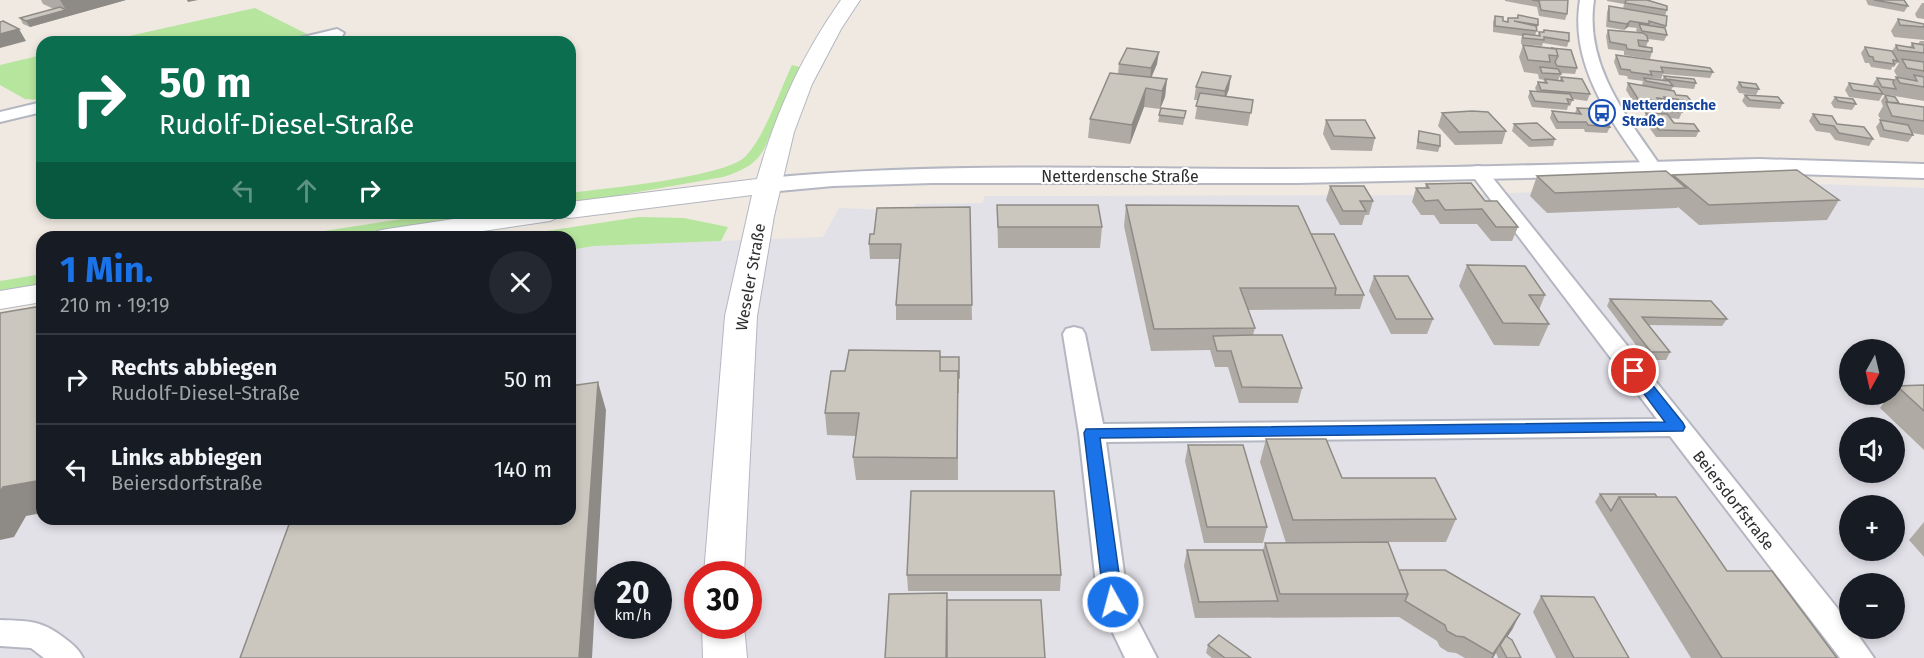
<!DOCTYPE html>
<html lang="de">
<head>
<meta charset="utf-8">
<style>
  :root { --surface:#171b24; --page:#242831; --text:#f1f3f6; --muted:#9ea1a6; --line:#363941; --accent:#1a73e8 }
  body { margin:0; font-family:"Fira Sans",sans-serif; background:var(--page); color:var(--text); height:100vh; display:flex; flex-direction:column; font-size:22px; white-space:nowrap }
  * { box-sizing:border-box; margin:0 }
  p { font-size:20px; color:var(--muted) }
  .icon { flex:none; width:33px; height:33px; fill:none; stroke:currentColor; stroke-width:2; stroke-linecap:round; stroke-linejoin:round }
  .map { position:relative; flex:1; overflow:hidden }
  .side { position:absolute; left:36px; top:231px; width:540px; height:294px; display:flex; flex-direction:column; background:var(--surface); border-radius:18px; box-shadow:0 3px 9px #0003 }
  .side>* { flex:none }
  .banner { position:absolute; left:36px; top:36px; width:540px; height:183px; border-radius:18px; box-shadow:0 3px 9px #0003; background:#0b6e4f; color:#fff; overflow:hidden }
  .needle { width:39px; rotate:188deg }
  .buttons { position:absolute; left:1839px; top:339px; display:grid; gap:12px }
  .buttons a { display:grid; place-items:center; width:66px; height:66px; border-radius:50%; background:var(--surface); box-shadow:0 3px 9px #0003; font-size:30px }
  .speed { position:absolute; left:594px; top:561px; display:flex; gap:12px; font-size:30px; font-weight:700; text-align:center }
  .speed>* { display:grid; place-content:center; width:78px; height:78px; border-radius:50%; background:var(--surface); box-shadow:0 3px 9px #0003; line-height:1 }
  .speed small { font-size:15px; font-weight:400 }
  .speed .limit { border:9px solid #d22; background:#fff; color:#111 }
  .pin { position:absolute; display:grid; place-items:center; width:51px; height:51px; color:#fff; margin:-26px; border:3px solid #fff; border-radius:50%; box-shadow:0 2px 6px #0007 }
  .me { position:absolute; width:66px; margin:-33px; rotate:353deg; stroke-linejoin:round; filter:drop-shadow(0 0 4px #0008) }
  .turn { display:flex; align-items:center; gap:21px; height:126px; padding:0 24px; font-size:27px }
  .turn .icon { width:78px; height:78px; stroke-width:2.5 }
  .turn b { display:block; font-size:42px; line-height:51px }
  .lanes { display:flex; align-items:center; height:57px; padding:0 24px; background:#0003; justify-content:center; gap:30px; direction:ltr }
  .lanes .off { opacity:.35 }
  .round { display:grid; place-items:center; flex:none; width:63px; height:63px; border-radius:32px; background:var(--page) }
  .headline { display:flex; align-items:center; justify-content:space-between; height:102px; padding:0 24px }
  h1 { font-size:36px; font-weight:700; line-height:45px; color:var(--accent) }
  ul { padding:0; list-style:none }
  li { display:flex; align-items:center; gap:18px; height:90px; padding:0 24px; border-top:2px solid var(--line) }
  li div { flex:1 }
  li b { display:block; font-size:22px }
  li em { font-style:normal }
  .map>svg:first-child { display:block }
  .industrial { fill:#e3e1e8; fill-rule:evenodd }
  .green { fill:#b6e59e }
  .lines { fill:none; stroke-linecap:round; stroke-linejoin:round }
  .minor-casing { stroke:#b4b7c1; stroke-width:4 }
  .tertiary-casing { stroke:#b4b7c1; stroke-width:4 }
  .secondary-casing { stroke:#b4b7c1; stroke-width:2 }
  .minor { fill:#fff; fill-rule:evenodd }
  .tertiary { fill:#fff; fill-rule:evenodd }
  .secondary { fill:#fff; fill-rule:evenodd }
  .wall { fill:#afaba4 }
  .shaded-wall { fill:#8e8b86 }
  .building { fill:#cbc7bf; stroke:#8e8b86; stroke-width:1.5 }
  .route { fill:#1a73e8; stroke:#114b97; stroke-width:1.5 }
  .labels { text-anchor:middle; stroke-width:4.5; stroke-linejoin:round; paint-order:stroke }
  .far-transit-label { font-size:14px; font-weight:bold; fill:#164399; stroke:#fff; text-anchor:start }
  .street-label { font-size:16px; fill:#2e2e2e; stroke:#fff }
</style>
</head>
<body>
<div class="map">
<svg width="1924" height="658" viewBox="0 0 1924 658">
  <rect width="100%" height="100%" fill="#efe9e1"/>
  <!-- industrial -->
  <path class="industrial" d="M1791,183L1924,188V658H0V342L42,334V519H570V250L594,246L823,237L839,208L913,211L915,204L982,203L985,196L1454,195ZM1850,350H1894V394H1850ZM1850,428H1894V472H1850ZM1850,506H1894V550H1850ZM608,574H658V626H608ZM698,574H748V626H698ZM1850,584H1894V628H1850Z"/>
  <!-- green -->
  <path class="green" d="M255,8L311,36L285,42H102Z
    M42,55V100L25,99L0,85V65Z
    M792,65L800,67L765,147C756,165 741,171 723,177L570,204V193C605,188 724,178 746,156C766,134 779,92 792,65Z
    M441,213H517L344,237H285Z
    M639,217L684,218L728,227L721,241L594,246L570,250V237H506Z
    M42,274V285L0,291V281Z"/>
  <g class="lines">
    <defs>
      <path id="minor" d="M1580,0H1594C1584,65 1627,117 1662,168L1659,172H1647C1611,121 1569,65 1580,0Z
        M337,29L344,33L342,36L318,42H293L295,39Z
        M42,102V112L0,122V112Z
        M1478,166L1484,167L1850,624V628H1853L1874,658H1840L1670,436L1106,442L1128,602L1157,658H1125L1098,602L1079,433L1063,334L1066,329L1074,327L1082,329L1085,334L1103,424L1657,419L1472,175L1469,171L1472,167Z
        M0,620C27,621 41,620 63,637C72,644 78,648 83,658H44L31,648L0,646Z"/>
      <path id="tertiary" d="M1759,159L1924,164V178L1759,173L1296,183H932L833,186L768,192L760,190L756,185L760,180L768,178C938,162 1110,169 1281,169C1440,169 1600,163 1759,159Z"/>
      <path id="secondary" d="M841,0H860L841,29L812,84L794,132L774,216L757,316L744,574H704L725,316L752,195L570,218L561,216L550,221L443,237H373L377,231L387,229L494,213H570V202L757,179C776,112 801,57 841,0Z
        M42,284V302L0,309V291Z
        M702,626H744L747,658H703Z"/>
    </defs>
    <!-- minor casing -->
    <use href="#minor" class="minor-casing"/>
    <!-- tertiary casing -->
    <use href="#tertiary" class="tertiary-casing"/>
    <!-- secondary casing -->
    <use href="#secondary" class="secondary-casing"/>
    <!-- minor -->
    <use href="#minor" class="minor"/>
    <!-- tertiary -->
    <use href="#tertiary" class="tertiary"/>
    <!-- secondary -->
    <use href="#secondary" class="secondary"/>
  </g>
  <!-- wall -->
  <path class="wall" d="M41,0H126L30,27L23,24L20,18L54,9L43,4Z
    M1505,0H1568L1567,14L1565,20L1539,16L1537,7L1505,1Z
    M1607,0H1647L1667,10L1665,16L1666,26L1665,28L1667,35L1664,41L1648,39V41L1646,47L1652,52L1650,59L1624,55V51L1608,49L1606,36L1608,30L1637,32L1636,30L1637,28L1628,27L1624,30L1606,27L1607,12L1609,6L1623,9L1624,4L1607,1Z
    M1866,0H1904L1908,6L1904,12L1868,5Z
    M1922,3H1924V19L1917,18L1915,14Z
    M1518,15L1538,25L1535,36H1538L1539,32H1543L1544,30L1569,41L1567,47L1543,43L1542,46L1521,44V40L1522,36L1493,32V22L1495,16L1503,21L1507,22L1508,18H1517Z
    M1898,19L1924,24V40L1894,37L1891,31Z
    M1920,41H1924V101L1883,94L1879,101L1849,97L1845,90L1849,83L1874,87L1873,84L1877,78L1894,80L1896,77L1898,78L1894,71L1899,63H1897L1894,67H1892L1891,70L1871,67L1869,63H1865L1861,53L1865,47L1892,51L1896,45L1910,47L1912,43L1918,44Z
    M1523,45L1571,50L1577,68L1575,74L1560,73L1561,74L1558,80H1560L1561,77L1590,94L1587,101L1573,99L1570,106H1568L1567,110L1532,107L1528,97L1530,91L1537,92L1535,88L1538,82L1543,83L1544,80L1539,79L1538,74L1524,72L1519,57Z
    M1616,55L1713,72L1710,78L1663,74L1661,79L1651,78L1650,79L1662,80L1664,76L1696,83L1694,89L1673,87L1671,90L1676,95L1692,102L1689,109L1663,104V105H1657L1656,107L1635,105L1626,90L1628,83L1642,85L1643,81L1628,79L1627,76L1619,75L1614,62Z
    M1119,64H1157L1151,77L1167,79L1165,97L1160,109L1144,107L1130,144L1088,138L1090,119L1118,74Z
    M1739,82L1759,89L1756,95L1739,93L1736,88Z
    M1196,87L1229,89L1226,97L1253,100L1248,126L1195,119L1198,100H1194Z
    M1745,95L1783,103L1780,109L1747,107L1742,101Z
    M1885,95L1899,103L1924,107V135L1912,133L1913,135L1908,142L1880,137L1876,127L1881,120L1878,115L1883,106L1881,101Z
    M1835,97L1856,104L1852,110L1834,108L1831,103Z
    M1161,108L1186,111L1183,125L1158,122Z
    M1577,108L1610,127L1607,133L1585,132L1584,129H1556L1550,118L1552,111L1575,113Z
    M1663,108L1682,112L1679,119L1671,118L1674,123L1699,131L1696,137H1656L1643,119L1646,113L1660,114Z
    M1442,113L1506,131L1502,144L1455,145L1438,126Z
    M1813,114L1873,139L1869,146L1835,140L1830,133L1816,131L1809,121Z
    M1326,120L1375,138L1372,151L1331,150L1323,134Z
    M1514,124L1555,139L1553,146L1529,147L1512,131Z
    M1419,131L1440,146L1438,152L1416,149Z
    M1673,175L1839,200L1827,220L1699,225L1678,207L1677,208L1547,213L1530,196L1537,176H1672Z
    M1426,184L1485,201L1518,227L1512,241H1491L1477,224H1440L1434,215H1421L1412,202L1416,188H1425Z
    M1330,186L1373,201L1369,215H1365L1362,225H1340L1326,200Z
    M997,205L1102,227L1100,248H998Z
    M1126,205L1311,234L1364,295L1360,309L1248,310L1255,328L1253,335L1302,388L1298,403H1239L1228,367H1215L1210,350L1151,351L1124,226Z
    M970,207L972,320H896V305L900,259H870L869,244L874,234Z
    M1467,265L1545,295L1539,310L1549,324L1539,346L1494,345L1459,286Z
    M1374,276L1433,319L1427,334H1391L1369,291Z
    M1610,299L1727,319L1722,326L1648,325L1670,352L1666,360H1647L1607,306Z
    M940,357H959V393H958V480H856L853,457L856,436L827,435L825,413Z
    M1924,385V450L1880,408L1890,394H1894V388L1897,386Z
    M1266,439L1342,478L1456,519L1446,542H1388L1399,570L1520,614L1507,637L1521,658H1498L1496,653L1493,658H1465L1456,653L1448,652L1440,647L1437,641L1399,617L1195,618L1184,566L1187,550H1263L1265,543H1286L1260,462Z
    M1188,445L1267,527L1263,543H1204L1185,461Z
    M1600,494L1657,497L1727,571L1837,658H1691L1595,502Z
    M1924,522V557L1909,540Z
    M907,575H1061L1060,591H908Z
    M1541,596L1629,658H1556L1533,612Z
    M1208,645L1251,658H1212L1206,653Z"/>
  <!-- shaded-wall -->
  <path class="shaded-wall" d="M60,0H126L30,27L26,21L66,10Z
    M187,0H198L188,2Z
    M1630,21L1628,27L1624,30L1627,24Z
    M0,28L19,29L26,41L0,48Z
    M1159,52L1157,64L1150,81L1151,68Z
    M1231,76L1229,89L1223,104L1225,91Z
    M1167,79L1165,97L1160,109L1162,91Z
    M1146,88L1144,107L1130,144L1132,125Z
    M598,382L606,410L592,658H579Z
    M42,480V513L26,516L14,537L0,540V492L3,487Z
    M1520,614L1512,630L1501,646L1500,645L1493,658H1491Z"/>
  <!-- building -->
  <path class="building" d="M1532,0H1568L1567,14L1541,10L1539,1Z
    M1626,0H1647L1667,6V10L1625,3Z
    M1874,0H1904L1908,6Z
    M1609,6L1667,16L1666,26L1649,21V24L1630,21L1627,24L1609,21Z
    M60,7L66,10L26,21L20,18Z
    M1518,15L1538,19V25L1514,21L1536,26L1537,31L1495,26V16L1503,17V21L1508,22V18H1518Z
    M1898,19L1924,24V27L1900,25Z
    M3,21L19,29L0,34V22Z
    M1639,24L1665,28L1667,35L1642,31Z
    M1544,30L1569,33V41L1544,37V40L1523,38V34L1540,36L1539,32H1544Z
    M1608,30L1643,33L1647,36L1648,41L1638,40L1639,46L1652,48V52L1627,49L1626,45L1610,42Z
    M1912,43L1924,45V53L1898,50L1896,45L1914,48Z
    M1523,45L1556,49L1558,56L1549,55L1550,62L1528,60Z
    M1865,47L1892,51L1898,61L1893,60L1894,64L1874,61L1873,57L1869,56Z
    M1127,48L1159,52L1151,68L1119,64Z
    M1551,48L1571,50L1577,68L1557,66L1555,62L1558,56L1556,49Z
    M1616,55L1710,68L1713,72L1661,67L1663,72L1650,71L1652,75L1631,72L1630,70L1621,69Z
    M1902,59L1924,62V71L1907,68Z
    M1540,67L1558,69L1561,74L1542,73Z
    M1202,72L1231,76L1225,91L1196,87Z
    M1110,73L1167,79L1162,91L1146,88L1132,125L1090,119Z
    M1914,75L1924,77V87L1900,83L1896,77L1917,81Z
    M1664,76L1694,79L1696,83L1666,79Z
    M1561,77L1582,79L1590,94L1541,90L1538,82L1547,83L1545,79L1563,81Z
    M1644,78L1669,81L1673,86L1646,81Z
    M1877,78L1894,80L1893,83L1896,89L1882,87Z
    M1739,82L1756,84L1759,89L1742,87Z
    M1628,83L1674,91L1676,95L1687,96L1692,102L1664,97L1665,99L1657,98L1659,101L1638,99Z
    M1849,83L1878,87L1883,94L1853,90Z
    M1530,91L1570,94L1573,100L1567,99L1569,104L1535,101Z
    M1200,93L1253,100L1251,113L1196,106Z
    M1745,95L1778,97L1783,103L1750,100Z
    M1885,95L1895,97L1899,103L1888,102Z
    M1835,97L1853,99L1856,104L1838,101Z
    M1886,102L1924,107V121L1892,116Z
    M1161,108L1186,111L1184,118L1159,115Z
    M1577,108L1599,109L1610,127L1588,125L1586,122H1558L1552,111L1581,114Z
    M1663,108L1680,109L1682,112L1665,111Z
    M1472,111L1488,112L1506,131L1459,132L1442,113Z
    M1646,113L1667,114L1674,123L1694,124L1699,131L1659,130Z
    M1813,114L1832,116L1837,124L1864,127L1873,139L1839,133L1834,126L1820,124Z
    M1326,120H1365L1375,138L1334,136Z
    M1880,120L1908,125L1913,135L1884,130Z
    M1537,123L1555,139L1532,140L1514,124Z
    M1419,131L1440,135V146L1418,142Z
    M1797,170L1839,200L1709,205L1673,175Z
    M1666,171L1686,188L1555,193L1537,176Z
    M1471,183L1485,201H1497L1518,227H1496L1482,209L1445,210L1438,200L1425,201L1416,188H1429L1426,184Z
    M1330,186H1364L1373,201H1360L1366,211H1343Z
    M997,205H1098L1102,227H998Z
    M1126,205L1298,206L1336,288H1240L1255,328L1154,329Z
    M970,207L972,305H896L901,244H869L870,234H874L877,208Z
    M1311,234H1334L1364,295H1335L1336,288Z
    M1467,265L1525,266L1545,295H1529L1549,324L1503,323Z
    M1374,276H1408L1433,319H1396Z
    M1610,299L1711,301L1727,319L1642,317L1670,352H1651Z
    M42,306V480L3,487L0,492V313Z
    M1253,335H1282L1302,388L1242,387L1231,351H1217L1213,336Z
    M849,350L940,351V371H958L957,458L853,457L859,413H825L831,371H845Z
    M940,357H959V378H958V371H940Z
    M598,382L579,658H240L291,519H570V386Z
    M1924,385V411L1897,386Z
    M1266,439H1326L1342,478H1435L1456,519L1293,520Z
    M1188,445H1243L1267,527H1207Z
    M911,491H1054L1061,575H907Z
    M1600,494H1655L1657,497H1619L1611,511Z
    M1619,497H1676L1727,571H1772L1837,658H1722Z
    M1388,542L1408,594H1280L1265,543Z
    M1187,550H1263L1278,601L1199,602Z
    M1399,570H1445L1520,614L1493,654L1464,637L1456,636L1447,631L1445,625L1405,601L1408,594Z
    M947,593L946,658H885L889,594Z
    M1541,596L1594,597L1629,658H1574Z
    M947,600H1041L1045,658H947Z
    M1219,635L1251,658H1225L1208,645Z
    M1506,636L1512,640L1521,658H1507L1500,645Z"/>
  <!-- route -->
  <path class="route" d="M1634,366L1639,368L1683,423L1685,427L1683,431L1100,438L1123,602L1120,607L1113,609L1107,607L1104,602L1084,433L1086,429L1665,422L1627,371Z"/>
  <!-- icons -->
  <defs>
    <symbol id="bus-ring" viewBox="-11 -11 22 22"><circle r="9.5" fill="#fff" stroke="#1a4fb4" stroke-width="1.5"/><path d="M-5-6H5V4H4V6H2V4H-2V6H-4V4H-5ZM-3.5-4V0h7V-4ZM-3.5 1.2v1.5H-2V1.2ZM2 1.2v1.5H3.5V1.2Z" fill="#1a4fb4"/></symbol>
  </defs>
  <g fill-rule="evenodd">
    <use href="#bus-ring" x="1587" y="98" width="30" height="30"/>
  </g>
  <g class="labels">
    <!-- far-transit labels -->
    <g class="far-transit-label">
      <text x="1622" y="110">Netterdensche<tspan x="1622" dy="16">Straße</tspan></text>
    </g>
    <!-- street labels -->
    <g class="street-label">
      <text x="1120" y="182">Netterdensche Straße</text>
      <text transform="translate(750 277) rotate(-80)" y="6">Weseler Straße</text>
      <text transform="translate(1734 500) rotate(52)" y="6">Beiersdorfstraße</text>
    </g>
  </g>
</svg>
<div class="buttons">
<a><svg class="needle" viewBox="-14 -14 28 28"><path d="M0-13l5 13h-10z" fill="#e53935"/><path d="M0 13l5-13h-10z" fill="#9ea1a6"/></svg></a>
<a><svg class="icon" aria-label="sound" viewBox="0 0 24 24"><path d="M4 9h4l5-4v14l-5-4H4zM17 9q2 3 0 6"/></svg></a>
<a>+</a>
<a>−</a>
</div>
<div class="speed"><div>20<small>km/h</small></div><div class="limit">30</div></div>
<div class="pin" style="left:1634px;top:371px;background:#d93025"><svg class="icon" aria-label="arrive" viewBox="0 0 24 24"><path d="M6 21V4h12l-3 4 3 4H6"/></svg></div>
<svg class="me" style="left:1113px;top:602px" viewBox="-20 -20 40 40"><circle r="17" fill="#1a73e8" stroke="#fff" stroke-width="3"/><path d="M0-11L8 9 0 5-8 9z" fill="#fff"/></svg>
<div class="banner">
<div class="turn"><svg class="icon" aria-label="right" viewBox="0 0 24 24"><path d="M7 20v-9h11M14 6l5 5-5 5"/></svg><div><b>50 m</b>Rudolf-Diesel-Straße</div></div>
<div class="lanes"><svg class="icon off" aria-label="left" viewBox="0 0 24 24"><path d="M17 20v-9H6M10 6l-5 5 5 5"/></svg><svg class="icon off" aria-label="ahead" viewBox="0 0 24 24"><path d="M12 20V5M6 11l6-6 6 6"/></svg><svg class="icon" aria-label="right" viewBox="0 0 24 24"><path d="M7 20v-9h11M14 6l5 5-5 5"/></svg></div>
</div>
<section class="side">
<div class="headline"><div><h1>1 Min.</h1><p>210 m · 19:19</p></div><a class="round"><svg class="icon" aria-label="close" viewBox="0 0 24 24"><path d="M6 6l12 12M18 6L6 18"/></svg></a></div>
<ul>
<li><svg class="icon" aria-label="right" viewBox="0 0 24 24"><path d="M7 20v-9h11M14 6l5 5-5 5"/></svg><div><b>Rechts abbiegen</b><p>Rudolf-Diesel-Straße</p></div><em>50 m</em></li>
<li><svg class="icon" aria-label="left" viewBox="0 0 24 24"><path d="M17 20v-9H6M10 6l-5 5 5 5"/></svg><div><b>Links abbiegen</b><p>Beiersdorfstraße</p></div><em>140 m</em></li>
</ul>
</section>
</div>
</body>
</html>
